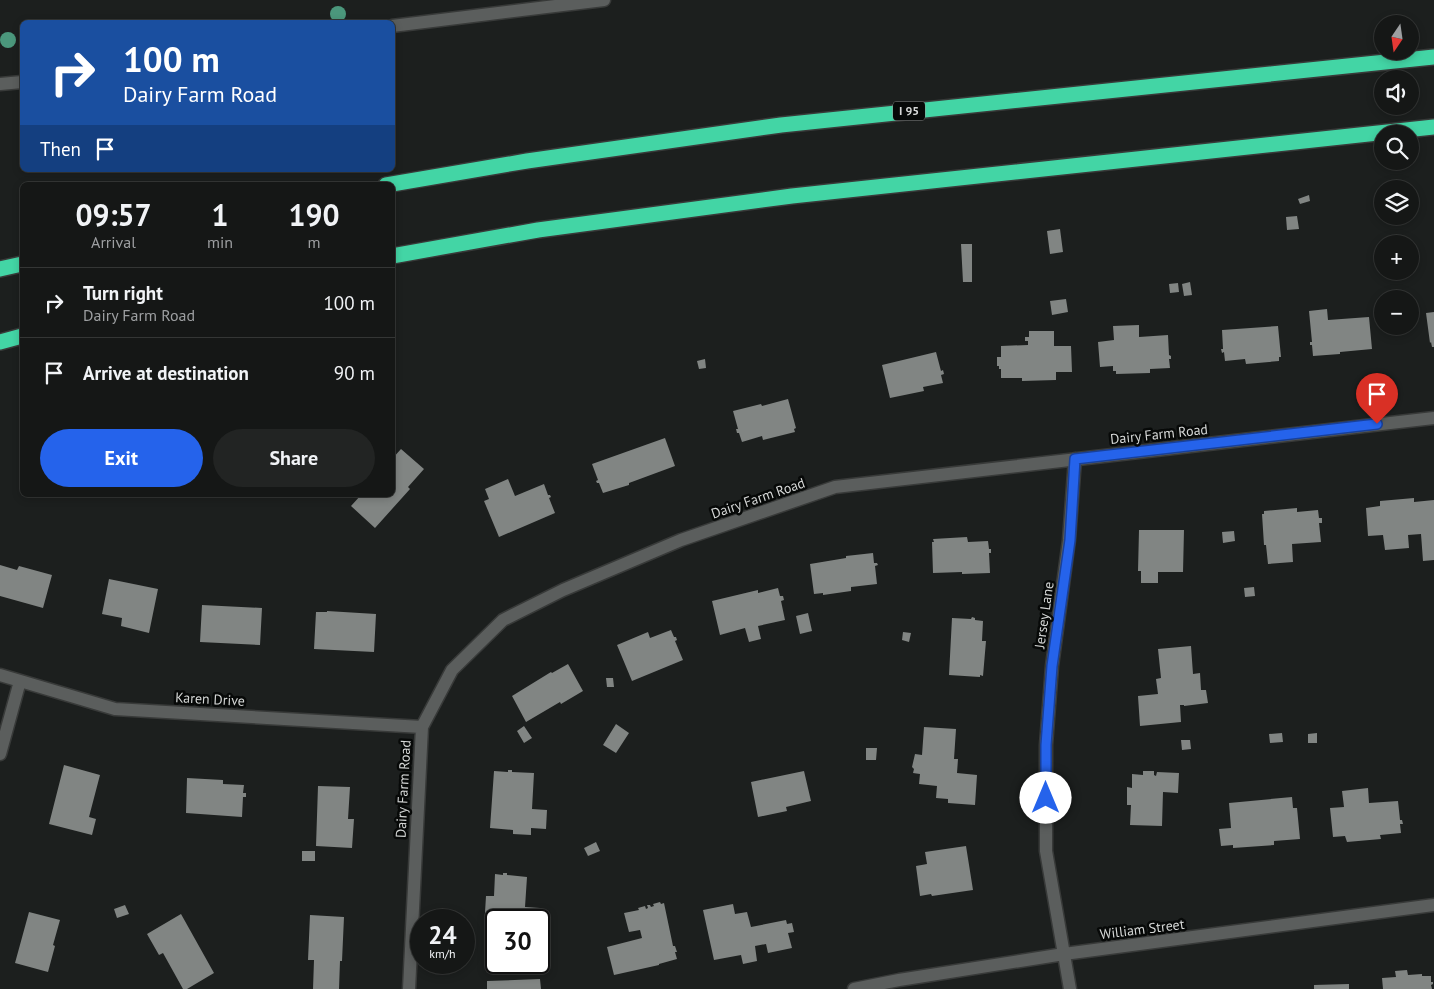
<!DOCTYPE html>
<html lang="en">
<head>
<meta charset="utf-8">
<style>
  :root { --surface:#151716; --page:#222423; --text:#f1f3f6; --muted:#9d9fa1; --line:#343635; --accent:#2563eb }
  body { margin:0; font-family:"PT Sans",sans-serif; background:var(--page); color:var(--text); height:100vh; display:flex; flex-direction:column; font-size:19px; white-space:nowrap }
  * { box-sizing:border-box; margin:0 }
  p { font-size:16px; color:var(--muted) }
  .icon { flex:none; width:28px; height:28px; fill:none; stroke:currentColor; stroke-width:2; stroke-linecap:round; stroke-linejoin:round }
  .map { position:relative; flex:1; overflow:hidden }
  .drawer { position:absolute; left:20px; top:182px; width:375px; height:315px; display:flex; flex-direction:column; background:var(--surface); border-radius:8px; box-shadow:0 2px 8px #0003,0 0 0 1px var(--line) }
  .drawer>* { flex:none }
  .guide { position:absolute; left:20px; top:20px; width:375px; height:152px; border-radius:8px; box-shadow:0 2px 8px #0003,0 0 0 1px var(--line); background:#1a4fa0; color:#fff; overflow:hidden }
  .needle { width:32px; rotate:193deg }
  .fabs { position:absolute; left:1374px; top:15px; display:grid; gap:10px }
  .fabs a { display:grid; place-items:center; width:45px; height:45px; border-radius:50%; background:var(--surface); box-shadow:0 2px 8px #0003,0 0 0 1px var(--line); font-size:25px }
  .speed { position:absolute; left:410px; top:909px; display:flex; gap:10px; font-size:25px; font-weight:700; text-align:center }
  .speed>* { display:grid; place-content:center; width:65px; height:65px; border-radius:50%; background:var(--surface); box-shadow:0 2px 8px #0003,0 0 0 1px var(--line); line-height:1 }
  .speed small { font-size:12px; font-weight:400 }
  .speed .limit { border:2px solid #111; border-radius:8px; background:#fff; color:#111 }
  .pin { position:absolute; display:grid; place-items:center; width:42px; height:42px; color:#fff; margin:-51px -21px; border-radius:50% 50% 50% 0; rotate:-45deg; box-shadow:0 0 5px #0007 }
  .pin .icon { rotate:45deg }
  .me { position:absolute; width:55px; margin:-28px; rotate:0deg; stroke-linejoin:round; filter:drop-shadow(0 0 4px #0008) }
  .turn { display:flex; align-items:center; gap:18px; height:105px; padding:0 20px; font-size:22px }
  .turn .icon { width:65px; height:65px; stroke-width:2.5 }
  .turn b { display:block; font-size:35px; line-height:42px }
  .then { display:flex; align-items:center; height:48px; padding:0 20px; background:#0003; gap:10px; font-size:19px }
  .eta { display:flex; justify-content:space-evenly; align-items:center; height:85px; text-align:center }
  .eta b { font-size:30px; font-weight:700; line-height:35px }
  .primary-button { display:flex; gap:10px; margin-top:auto; padding:10px 20px }
  .primary-button a { flex:1; height:58px; border-radius:30px; background:var(--accent); color:#fff; font-size:20px; font-weight:700; line-height:58px; text-align:center }
  .primary-button a+a { background:var(--page); color:var(--text) }
  ul { padding:0; list-style:none }
  li { display:flex; align-items:center; gap:15px; height:70px; padding:0 20px; border-top:1px solid var(--line) }
  li div { flex:1 }
  li b { display:block; font-size:19px }
  li em { font-style:normal }
  .map>svg:first-child { display:block }
  .building { fill:#818583 }
  .lines { fill:none; stroke-linecap:round; stroke-linejoin:round }
  .minor-casing { stroke:#383a39; stroke-width:15 }
  .highway-casing { stroke:#383a39; stroke-width:18 }
  .minor { stroke:#5b5e5d; stroke-width:12 }
  .highway { stroke:#43d5a5; stroke-width:15 }
  .tree { fill:#4b977c }
  .route-casing { stroke:#184099; stroke-width:12 }
  .route { stroke:#2563eb; stroke-width:9 }
  .labels { text-anchor:middle; stroke-width:5; stroke-linejoin:round; paint-order:stroke }
  .shield { fill:#070908; stroke:#979998; stroke-width:1 }
  .shield-label { font-size:12px; font-weight:bold; fill:#d5d7d6 }
  .street-label { font-size:14px; fill:#d5d7d6; stroke:#070908 }
</style>
</head>
<body>
<div class="map">
<svg width="1434" height="989" viewBox="0 0 1434 989">
  <rect width="100%" height="100%" fill="#1c1f1e"/>
  <!-- building -->
  <path class="building" d="M1309,195L1310,201L1300,204L1298,199Z
    M1297,216L1299,229L1287,230L1286,217Z
    M1060,229L1063,252L1050,254L1047,231Z
    M961,244H972V282H963Z
    M1190,282L1192,295L1184,296L1182,284Z
    M1178,283L1179,292L1170,293L1169,284Z
    M1066,299L1068,312L1052,315L1050,301Z
    M1327,309L1328,320L1369,317L1372,349L1340,352V354L1313,356L1312,345H1310V342H1312L1309,311Z
    M1434,312V347H1432L1431,342L1430,343L1426,313Z
    M1139,325V337L1168,335L1169,355L1171,356V359H1169L1170,368L1150,369V373L1116,374V371H1113V366L1100,367L1098,342L1114,340L1113,326Z
    M1278,326L1281,357H1279V361L1246,364L1245,359L1225,361L1224,352L1222,353L1221,349H1223L1222,330Z
    M1029,331H1054V346H1071L1072,372H1056V380L1022,381V378H1001V369H999V366H997V357H1001V346L1028,345V341H1025V337H1029Z
    M936,352L941,371L943,370L944,374L941,375L943,383L923,387L924,391L890,398L882,365Z
    M705,359L706,368L699,369L697,361Z
    M788,399L796,428L794,429L795,432L763,440L762,436L742,442L739,433H737L736,429H738L733,411L761,404L762,406Z
    M665,438L675,466L629,483V485L603,493L599,483H597L596,481L598,480L592,464Z
    M401,449L424,469L408,487L410,489L375,528L351,506L361,495H392V459Z
    M508,479L515,496L544,484L548,495H550L551,497L549,498L555,513L499,537L484,501L489,499L485,489Z
    M1414,498V502L1434,500V560L1423,561L1421,534L1408,535L1409,548L1385,550L1383,535L1368,536L1366,508L1380,506V501Z
    M1297,508V512L1318,510L1319,518H1322V523H1319L1321,542L1292,544L1293,562L1268,564L1266,545H1264L1262,514H1264V511Z
    M1139,530H1184L1183,572H1158V583H1141V571H1138Z
    M1234,531L1235,541L1223,543L1222,532Z
    M967,537L968,542L988,541L989,549H991V553H989L990,573L962,574V572L933,573L932,542H934L933,539Z
    M873,553L874,563H877L878,565L875,566L877,584L851,587V591L823,595V593L814,594L810,564L846,558V556Z
    M0,565L17,570L19,566L52,575L43,608L0,596Z
    M109,579L158,589L149,633L121,626L122,618L102,614Z
    M1254,587L1255,596L1245,597L1244,588Z
    M778,588L780,596H783L784,600L781,601L785,620L758,626L761,639L749,642L745,628L720,635L712,601L758,590V593Z
    M202,605L262,608L260,645L200,642Z
    M327,611L376,614L374,652L314,649L316,612H327Z
    M808,613L812,631L800,634L796,616Z
    M972,617L975,618V620L983,621L982,641H986L983,676L980,675V677L949,675L952,618L971,619Z
    M671,630L674,637H676L677,640L675,641L683,660L632,681L617,645L648,632L650,638Z
    M903,632L911,633L909,642L902,640Z
    M1191,646L1193,674L1200,673L1201,690H1206L1208,703L1184,706V705H1180L1181,722L1140,726L1138,696L1158,694L1156,679L1161,678L1158,649Z
    M568,664L583,691L561,704L560,702L526,722L512,696L551,672L552,673Z
    M606,678H613L614,687H607Z
    M616,724L629,733L616,753L603,745Z
    M524,726L532,738L524,743L517,731Z
    M924,727L956,729L954,759H958L957,773L977,775L975,805L948,803V799L936,798L937,786L919,784L920,774L913,773L914,769L912,767L915,754L922,755Z
    M1282,733L1283,742L1270,743L1269,734Z
    M1317,733V743H1308V734Z
    M1181,740H1190L1191,749L1182,750Z
    M866,748H877L876,760H866Z
    M64,765L100,775L89,817L96,819L92,835L49,824Z
    M508,770H512V772L534,773L532,809L547,810L546,829L531,828V835L513,834V830L490,828L494,771L508,772Z
    M804,771L811,801L786,807L787,811L758,817L751,782Z
    M1143,771H1154V775L1156,776L1157,772L1179,773L1178,793L1163,792L1162,826L1130,825L1131,805H1127V787L1132,788V774L1143,775Z
    M187,778L223,780V784L244,785L243,793H246V797H243L242,817L186,813Z
    M318,786L350,787L348,819H354L352,848L316,846Z
    M1368,788L1369,803L1398,801L1400,820H1402L1403,824H1400L1401,833L1380,835L1381,839L1347,842L1345,836L1333,837L1330,808L1344,807L1342,791Z
    M1292,797L1293,808H1297L1300,839L1274,841V845L1233,848V845L1221,846L1219,829L1231,828L1229,803Z
    M596,842L600,851L588,856L584,848Z
    M966,846L973,890L932,896L931,894L920,896L916,866L927,864L925,852Z
    M302,851H315V861H302Z
    M503,873H507V875L527,877L525,907L540,908V920H496V951H490L492,929H484L486,896H494L495,874L503,875Z
    M660,902L661,904L664,903L673,946H675L677,952H675L677,959L659,964V965L614,975L607,947L642,938L640,930L629,932L624,913L639,910L638,908L645,906L646,909L648,908L647,905H650L651,907L654,906L653,904Z
    M733,904L735,914L747,912L751,927L786,920L787,924L792,923L794,932L788,933L792,948L768,953L766,944L755,946L757,961L743,964L741,955L714,960L703,910Z
    M125,905L129,914L117,918L114,909Z
    M29,912L60,920L53,945L55,946L48,972L15,963Z
    M181,914L214,973L187,989H183L163,953L159,955L147,934Z
    M310,915L344,917L342,961H340L339,989H313L314,960H308Z
    M1407,970L1408,975L1422,974V976H1431V982H1433V984L1431,985L1432,989H1383L1382,978L1396,977L1395,971Z
    M540,979L541,989H487V981Z
    M1349,984V989H1314V985Z"/>
  <g class="lines">
    <defs>
      <path id="minor" d="M392,26L604,0
        M0,84L22,82
        M0,675L115,709L422,727
        M0,754L20,681
        M409,989L422,727L452,670L503,620L563,590L681,540L835,487L1434,418
        M854,989L899,980L1064,954L1434,905
        M1070,989L1046,851V745L1052,666L1069,540L1075,459"/>
      <path id="highway" d="M386,185L527,161L781,125L1434,57
        M392,256L538,230L792,196L1434,127
        M0,269L22,264
        M0,342L22,336"/>
    </defs>
    <!-- minor casing -->
    <use href="#minor" class="minor-casing"/>
    <!-- highway casing -->
    <use href="#highway" class="highway-casing"/>
    <!-- minor -->
    <use href="#minor" class="minor"/>
    <!-- highway -->
    <use href="#highway" class="highway"/>
  </g>
  <!-- trees -->
  <g class="tree">
    <circle cx="338" cy="14" r="8"/>
    <circle cx="8" cy="40" r="8"/>
  </g>
  <g class="lines">
    <defs>
      <path id="route" d="M1046,798V745L1052,666L1070,540L1075,459L1377,424"/>
    </defs>
    <!-- route casing -->
    <use href="#route" class="route-casing"/>
    <!-- route -->
    <use href="#route" class="route"/>
  </g>
  <g class="labels">
    <!-- shield labels -->
    <rect class="shield" x="893" y="101.5" width="32" height="19" rx="4"/>
    <g class="shield-label">
      <text x="909" y="115">I 95</text>
    </g>
    <!-- street labels -->
    <g class="street-label">
      <text transform="translate(1159 434) rotate(-6)" y="5">Dairy Farm Road</text>
      <text transform="translate(758 498) rotate(-19)" y="5">Dairy Farm Road</text>
      <text transform="translate(1044 615) rotate(-82)" y="5">Jersey Lane</text>
      <text transform="translate(210 699) rotate(3)" y="5">Karen Drive</text>
      <text transform="translate(403 789) rotate(-87)" y="5">Dairy Farm Road</text>
      <text transform="translate(1142 929) rotate(-7)" y="5">William Street</text>
    </g>
  </g>
</svg>
<div class="fabs">
<a><svg class="needle" viewBox="-14 -14 28 28"><path d="M0-13l5 13h-10z" fill="#e53935"/><path d="M0 13l5-13h-10z" fill="#9d9fa1"/></svg></a>
<a><svg class="icon" aria-label="sound" viewBox="0 0 24 24"><path d="M4 9h4l5-4v14l-5-4H4zM17 9q2 3 0 6"/></svg></a>
<a><svg class="icon" aria-label="search" viewBox="0 0 24 24"><circle cx="10" cy="10" r="6"/><path d="M15 15l6 6"/></svg></a>
<a><svg class="icon" aria-label="layers" viewBox="0 0 24 24"><path d="M12 4l9 5-9 5-9-5zM3 14l9 5 9-5"/></svg></a>
<a>+</a>
<a>−</a>
</div>
<div class="speed"><div>24<small>km/h</small></div><div class="limit">30</div></div>
<div class="pin" style="left:1377px;top:424px;background:#d93025"><svg class="icon" aria-label="arrive" viewBox="0 0 24 24"><path d="M6 21V4h12l-3 4 3 4H6"/></svg></div>
<svg class="me" style="left:1046px;top:798px" viewBox="-20 -20 40 40"><circle r="19" fill="#fff"/><path d="M0-13L10 11 0 6-10 11z" fill="#2563eb"/></svg>
<div class="guide">
<div class="turn"><svg class="icon" aria-label="right" viewBox="0 0 24 24"><path d="M7 20v-9h11M14 6l5 5-5 5"/></svg><div><b>100 m</b>Dairy Farm Road</div></div>
<div class="then">Then<svg class="icon" aria-label="arrive" viewBox="0 0 24 24"><path d="M6 21V4h12l-3 4 3 4H6"/></svg></div>
</div>
<section class="drawer">
<div class="eta">
<div><b>09:57</b><p>Arrival</p></div>
<div><b>1</b><p>min</p></div>
<div><b>190</b><p>m</p></div>
</div>
<ul>
<li><svg class="icon" aria-label="right" viewBox="0 0 24 24"><path d="M7 20v-9h11M14 6l5 5-5 5"/></svg><div><b>Turn right</b><p>Dairy Farm Road</p></div><em>100 m</em></li>
<li><svg class="icon" aria-label="arrive" viewBox="0 0 24 24"><path d="M6 21V4h12l-3 4 3 4H6"/></svg><div><b>Arrive at destination</b></div><em>90 m</em></li>
</ul>
<div class="primary-button"><a>Exit</a><a>Share</a></div>
</section>
</div>
</body>
</html>
